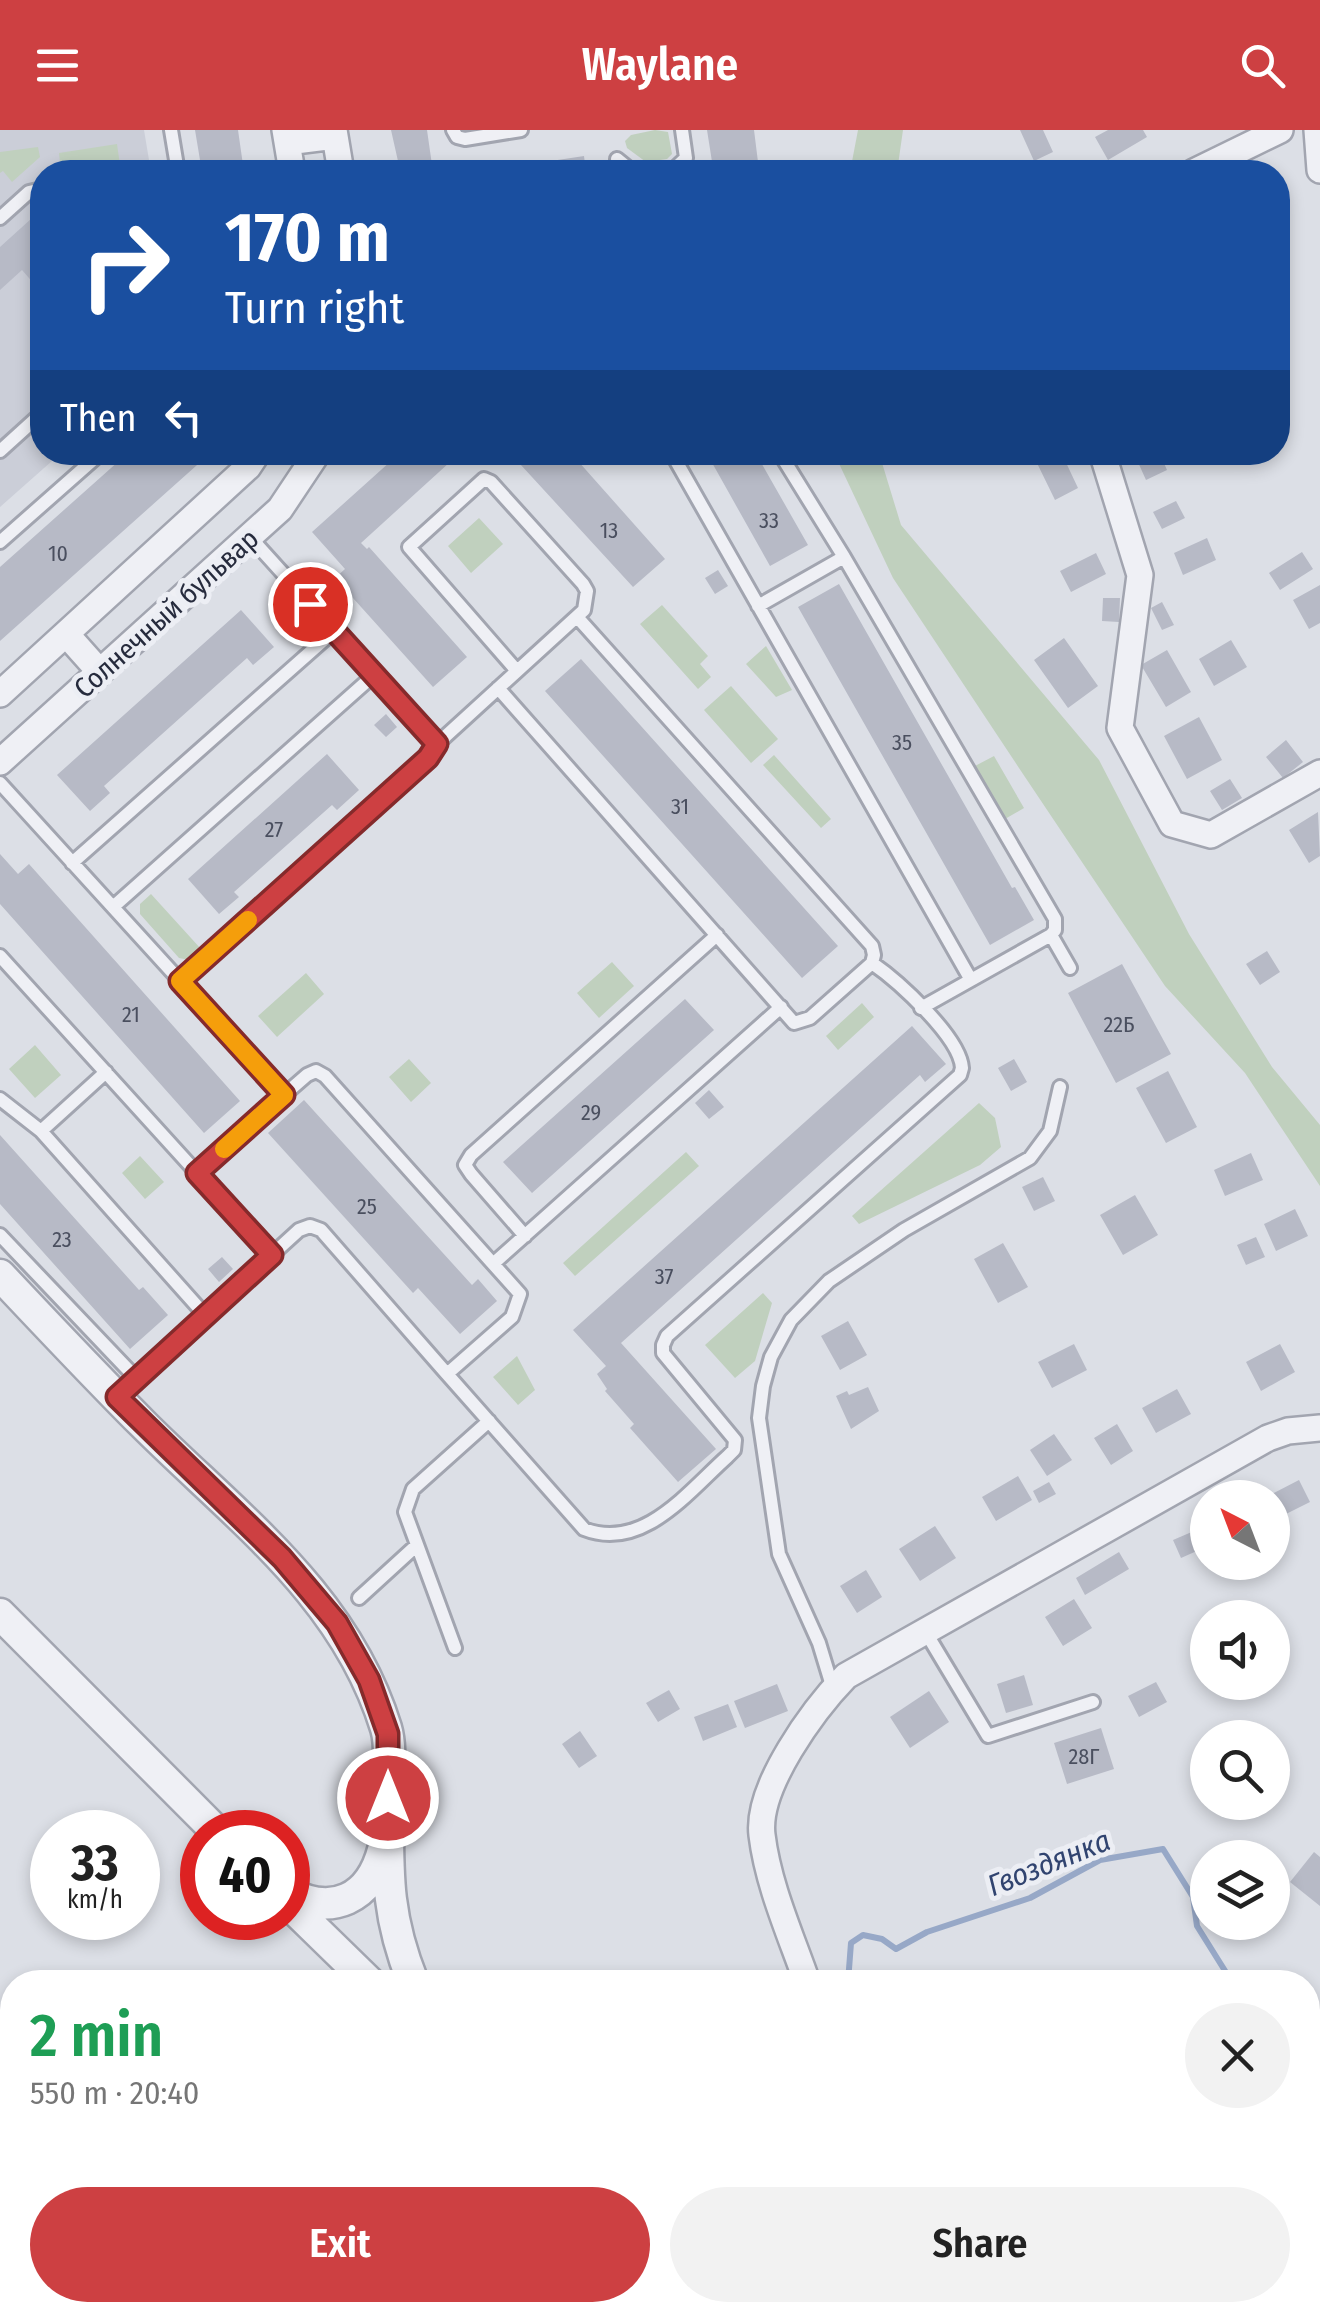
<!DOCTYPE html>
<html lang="en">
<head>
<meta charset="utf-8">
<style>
  :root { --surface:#fff; --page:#f2f2f2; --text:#222; --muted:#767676; --accent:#cd4042 }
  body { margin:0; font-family:"Fira Sans Condensed",sans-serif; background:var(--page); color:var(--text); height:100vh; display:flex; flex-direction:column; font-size:38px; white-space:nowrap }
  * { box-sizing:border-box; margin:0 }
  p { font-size:32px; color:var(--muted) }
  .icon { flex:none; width:55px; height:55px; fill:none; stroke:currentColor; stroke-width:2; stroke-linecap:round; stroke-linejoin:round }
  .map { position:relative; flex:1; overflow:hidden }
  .details { position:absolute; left:0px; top:1840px; width:1320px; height:352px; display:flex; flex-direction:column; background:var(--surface); border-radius:40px 40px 0 0; box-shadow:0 5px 15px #0003 }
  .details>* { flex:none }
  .guide { position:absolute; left:30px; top:30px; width:1260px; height:305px; border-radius:40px; box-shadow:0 5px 15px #0003; background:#1a4fa0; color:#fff; overflow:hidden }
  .needle { width:65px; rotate:318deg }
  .buttons { position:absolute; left:1190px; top:1350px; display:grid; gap:20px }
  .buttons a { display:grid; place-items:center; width:100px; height:100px; border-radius:50%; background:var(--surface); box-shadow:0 5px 15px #0003; font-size:50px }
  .speed { position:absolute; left:30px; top:1680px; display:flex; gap:20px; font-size:50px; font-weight:700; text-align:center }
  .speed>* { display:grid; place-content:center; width:130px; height:130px; border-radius:50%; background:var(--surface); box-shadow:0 5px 15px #0003; line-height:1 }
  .speed small { font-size:25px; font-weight:400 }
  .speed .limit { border:15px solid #d22; background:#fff; color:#111 }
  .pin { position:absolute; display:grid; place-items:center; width:85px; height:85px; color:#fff; margin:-42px; border:5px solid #fff; border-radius:50%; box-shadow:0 2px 10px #0007 }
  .me { position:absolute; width:110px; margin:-55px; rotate:0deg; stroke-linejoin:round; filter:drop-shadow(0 0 8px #0008) }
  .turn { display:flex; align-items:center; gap:35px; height:210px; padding:0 30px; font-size:45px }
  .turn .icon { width:130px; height:130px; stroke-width:2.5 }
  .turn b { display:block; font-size:70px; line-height:85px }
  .then { display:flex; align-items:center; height:95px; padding:0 30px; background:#0003; gap:20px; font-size:38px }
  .round { display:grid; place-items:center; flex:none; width:105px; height:105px; border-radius:52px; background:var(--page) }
  .headline { display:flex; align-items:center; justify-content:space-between; height:170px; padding:0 30px }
  h1 { font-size:60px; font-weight:600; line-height:75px; color:#1e9e55 }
  .action { display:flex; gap:20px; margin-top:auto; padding:20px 30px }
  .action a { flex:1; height:115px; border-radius:60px; background:var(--accent); color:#fff; font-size:40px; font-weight:600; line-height:115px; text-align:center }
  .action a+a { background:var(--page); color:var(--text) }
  header { display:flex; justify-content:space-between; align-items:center; height:130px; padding:0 30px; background:var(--accent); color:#fff; font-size:45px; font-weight:600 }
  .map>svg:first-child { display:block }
  .built { fill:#cbced8 }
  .green { fill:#c0d0be }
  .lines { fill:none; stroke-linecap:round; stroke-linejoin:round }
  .stream { stroke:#97a8c7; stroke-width:6 }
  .building { fill:#b7bac6 }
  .service-casing { stroke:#a2a5b0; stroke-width:18 }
  .minor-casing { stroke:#a2a5b0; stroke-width:30 }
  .tertiary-casing { stroke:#a2a5b0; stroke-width:35 }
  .service { stroke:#eff0f5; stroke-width:12 }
  .minor { stroke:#eff0f5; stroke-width:25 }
  .tertiary { stroke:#eff0f5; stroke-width:30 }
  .route-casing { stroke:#852a2b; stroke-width:25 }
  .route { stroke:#cd4042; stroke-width:18 }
  .slow { stroke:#f59e0b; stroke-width:18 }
  .labels { text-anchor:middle; stroke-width:10; stroke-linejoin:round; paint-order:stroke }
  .number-label { font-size:22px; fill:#4a4f5f }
  .street-label { font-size:28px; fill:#262b3d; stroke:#eceef4 }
  .water-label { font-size:30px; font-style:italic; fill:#314470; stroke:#eceef4 }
</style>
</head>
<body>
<header><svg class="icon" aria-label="menu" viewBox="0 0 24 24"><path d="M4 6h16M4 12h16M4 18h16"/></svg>Waylane<svg class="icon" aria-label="search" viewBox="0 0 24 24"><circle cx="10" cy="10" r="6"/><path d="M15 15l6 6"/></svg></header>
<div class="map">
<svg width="1320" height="2191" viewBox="0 0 1320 2191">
  <rect width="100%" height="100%" fill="#dcdfe6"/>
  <!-- built -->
  <path class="built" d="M0,0H144L151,42H42V322L61,323L0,377Z"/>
  <!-- green -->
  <path class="green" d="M655,0L668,2L672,24L667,29L646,32L627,18L625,11L631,5Z
    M858,0H903L897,42H850Z
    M117,14L121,42H61L59,23Z
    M38,17L40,27L12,52L3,41L0,43V22Z
    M834,323H879L901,395L1099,630L1189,804L1272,937L1320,995V1056L1245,943L1165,856L1025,647L893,448Z
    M479,388L503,414L471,443L448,416Z
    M662,475L708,526L700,534L711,547L698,559L640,494Z
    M766,516L792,560L776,567L746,534Z
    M731,556L778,609L751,633L704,580Z
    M774,625L831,689L821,698L763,635Z
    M994,626L1024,678L1005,689L975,636Z
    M151,764L201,819L189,830L179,828L140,784V774Z
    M612,832L634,856L599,888L577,863Z
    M306,843L324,864L277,907L258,886Z
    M862,873L874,887L838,920L826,906Z
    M35,915L61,945L35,968L9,939Z
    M409,929L431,953L411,972L389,947Z
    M979,973L995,988L1001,1017L980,1035L859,1094L852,1086Z
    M686,1022L699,1036L575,1146L563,1133Z
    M140,1026L164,1052L145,1069L122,1043Z
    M763,1163L772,1173L755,1231L735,1248L705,1215Z
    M517,1226L535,1260L518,1275L493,1247Z
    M43,2180H616L627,2191H38Z"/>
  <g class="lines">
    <!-- stream -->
    <path class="stream" d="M848,1852L851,1813L863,1805L882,1809L896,1819L927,1802L1030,1768L1100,1730L1163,1719L1193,1767L1197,1796L1232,1852
      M1308,1899L1320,1908
      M133,2191L135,2180"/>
  </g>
  <!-- building -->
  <path class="building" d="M195,0H238L244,42H202Z
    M391,0H427L433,42L400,40Z
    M707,0H754L758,32L713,38Z
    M1020,0H1043L1053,22L1034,31Z
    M1108,0H1143L1147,7L1108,30L1095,7Z
    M584,26L586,42H492V40Z
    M42,79V163L22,140L0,160V117Z
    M129,322H202L206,327L0,511V437Z
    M401,322H461L361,413L367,419L369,417L467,527L433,557L335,448L345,439L312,402Z
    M509,322H570L665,429L633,457Z
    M706,322H755L808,415L770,436Z
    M1049,322H1061L1078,358L1055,370L1035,329Z
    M1153,322H1159L1167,340L1146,350L1137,330Z
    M1176,371L1185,388L1162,399L1153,382Z
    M1207,408L1216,430L1183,445L1174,423Z
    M1302,422L1313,439L1280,460L1269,443Z
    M1096,423L1106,444L1071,462L1060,441Z
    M718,440L728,456L715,464L705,448Z
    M839,454L1012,758L1015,757L1034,790L990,815L798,477Z
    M1320,455V493L1309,499L1293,470Z
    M1103,468H1120L1119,492L1102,491Z
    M1162,472L1174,495L1162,500L1151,478Z
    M241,480L274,517L253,535L247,528L104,656L110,663L90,681L57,645Z
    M1064,508L1098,556L1068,578L1034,530Z
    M1231,510L1247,537L1214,556L1199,529Z
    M1167,520L1191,562L1166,577L1141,535Z
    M581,529L838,816L802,848L545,561Z
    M386,584L397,597L386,607L374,595Z
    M1199,587L1222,630L1187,649L1164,606Z
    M1286,610L1303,632L1283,648L1266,627Z
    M327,624L359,660L337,680L332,675L234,762L239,767L219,784L188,749Z
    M1230,649L1242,668L1222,680L1210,661Z
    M1318,682L1320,726L1309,733L1289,700Z
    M0,724L18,744L29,734L240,971L204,1003L0,774Z
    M1267,821L1280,842L1260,855L1246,834Z
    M1122,834L1171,924L1116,953L1068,863Z
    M685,869L714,900L532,1063L503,1032Z
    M912,896L946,934L925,952L920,945L621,1213L716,1319L678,1352L630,1298L634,1294L605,1261L607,1259L597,1244L606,1236L573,1200Z
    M1014,929L1027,952L1011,961L998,938Z
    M1168,941L1197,997L1166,1013L1136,958Z
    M709,960L724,977L709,989L695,973Z
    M304,970L472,1155L478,1149L497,1171L460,1204L418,1158L413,1163L268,1003Z
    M0,1005L139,1160L143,1157L168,1185L130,1219L0,1074Z
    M1251,1023L1263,1050L1225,1066L1214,1040Z
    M1043,1047L1055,1071L1034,1081L1022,1057Z
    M1135,1065L1158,1105L1123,1125L1100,1085Z
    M1295,1079L1308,1106L1276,1121L1264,1094Z
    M1256,1107L1265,1127L1246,1135L1237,1115Z
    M1003,1113L1028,1157L998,1173L974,1129Z
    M222,1127L233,1139L219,1152L208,1139Z
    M848,1191L867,1225L840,1240L821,1206Z
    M1074,1214L1087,1240L1052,1258L1038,1232Z
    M1280,1214L1295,1242L1261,1261L1246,1232Z
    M868,1257L879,1281L851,1299L836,1266L847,1261L849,1265Z
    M1177,1259L1191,1284L1156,1303L1142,1278Z
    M1117,1294L1133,1321L1111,1335L1094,1308Z
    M1054,1304L1072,1330L1047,1346L1030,1320Z
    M1018,1346L1032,1370L996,1391L982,1367Z
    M1299,1350L1310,1372L1272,1391V1368H1264Z
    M1049,1352L1056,1364L1039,1373L1033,1361Z
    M1208,1395V1416L1181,1428L1173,1410Z
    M935,1396L956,1428L920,1451L899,1419Z
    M1119,1422L1129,1439L1085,1465L1076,1448Z
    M866,1440L882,1467L857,1483L840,1456Z
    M1074,1469L1092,1498L1063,1516L1045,1487Z
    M1281,1491L1285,1519L1272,1520V1492Z
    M1024,1545L1033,1575L1006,1583L997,1554Z
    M1156,1552L1167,1572L1139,1587L1128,1566Z
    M777,1554L788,1581L745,1598L734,1571Z
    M669,1560L680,1579L658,1592L646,1573Z
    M929,1561L949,1592L910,1618L890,1587Z
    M728,1574L737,1597L703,1611L694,1587Z
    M1101,1598L1114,1639L1067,1654L1054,1613Z
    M580,1601L597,1626L579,1638L562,1614Z
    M1314,1722L1320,1727V1776L1290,1752Z
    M1088,2180H1111L1123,2191H1077Z
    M1143,2180H1173L1184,2191H1131Z"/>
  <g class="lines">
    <defs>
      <path id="service" d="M171,0L178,42
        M453,0L457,7L465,9L521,0
        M617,29L633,42
        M671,42L686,28L682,0
        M0,88L29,62L42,59
        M0,321L42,283
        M671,322L971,850
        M779,322L844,427L1055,789V800L1051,805L921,878
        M250,407L437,614
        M0,412L102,322
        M758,476L844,427
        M498,558L794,893L810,888L872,833L874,825L872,816L578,488
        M0,653L284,965L307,945L316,941L325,946L520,1164L512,1187L447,1244L321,1100L310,1096L299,1100L117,1266
        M72,733L334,501
        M113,777L374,545
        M1051,805L1070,838
        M0,826L197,1043
        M180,851L429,628L437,614L584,480L587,461L583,454L491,352L484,349L409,417L517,541
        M0,969L41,1001L205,1185
        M41,1001L106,942
        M0,1105L136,1248
        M525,1106L471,1044L465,1035L471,1025L717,805
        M272,1125L197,1043L284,965
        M494,1133L781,877
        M447,1244L584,1399C642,1422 688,1362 727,1327L734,1320L735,1310L663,1223V1215L667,1206L960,945L962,938C960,907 898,851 872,833
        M359,1468L417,1415
        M925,1501L988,1606L1093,1572
        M455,1518L405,1382L413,1359L489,1291
        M833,1559L819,1513L779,1424L759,1288L763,1256L771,1227L791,1190L829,1151L904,1100L1030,1028L1050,1001L1060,957
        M998,2180L1011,2191"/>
      <path id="minor" d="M285,0L292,42
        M334,0L341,42
        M1317,0L1320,40
        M287,12L335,6
        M1194,42L1280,0
        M1102,322L1140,445L1120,598L1172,694L1211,705L1320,643
        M67,505L100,542
        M0,564L248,337L258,322
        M0,632L280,379L318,322
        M807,1852C791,1806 768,1755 762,1705C756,1657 814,1579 846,1546L1268,1308L1288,1301L1320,1298
        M924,2180L927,2191"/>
      <path id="tertiary" d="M0,1145C47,1195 94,1245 142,1293C237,1388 345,1465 386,1598C392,1618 388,1645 388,1666C388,1739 385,1783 413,1852
        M0,1484L217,1702
        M288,1762C332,1787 370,1769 383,1720
        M288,1773L369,1852
        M694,2180L704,2191"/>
    </defs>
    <!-- service casing -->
    <use href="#service" class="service-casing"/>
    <!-- minor casing -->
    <use href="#minor" class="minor-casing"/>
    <!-- tertiary casing -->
    <use href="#tertiary" class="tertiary-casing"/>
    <!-- service -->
    <use href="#service" class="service"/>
    <!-- minor -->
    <use href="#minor" class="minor"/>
    <!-- tertiary -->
    <use href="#tertiary" class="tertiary"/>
  </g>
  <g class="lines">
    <defs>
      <path id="route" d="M310,474L437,614L428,628L180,851L284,965L197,1043L272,1125L117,1267L282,1428L337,1493L369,1550L388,1604V1668"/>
    </defs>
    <!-- route casing -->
    <use href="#route" class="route-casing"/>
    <!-- route -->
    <use href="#route" class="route"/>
    <!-- slow -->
    <path class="slow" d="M224,1019L284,965L180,851L248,790"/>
  </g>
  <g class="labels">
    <!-- number labels -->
    <g class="number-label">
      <text x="769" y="398">33</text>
      <text x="609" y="408">13</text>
      <text x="58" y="431">10</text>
      <text x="902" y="620">35</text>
      <text x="680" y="684">31</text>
      <text x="274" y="707">27</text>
      <text x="131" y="892">21</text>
      <text x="1119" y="902">22Б</text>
      <text x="591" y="990">29</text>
      <text x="367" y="1084">25</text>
      <text x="62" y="1117">23</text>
      <text x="664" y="1154">37</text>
      <text x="1084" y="1634">28Г</text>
    </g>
    <!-- street labels -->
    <g class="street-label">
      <text transform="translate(166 483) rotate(-42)" y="10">Солнечный бульвар</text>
    </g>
    <!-- water labels -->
    <g class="water-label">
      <text transform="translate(1049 1733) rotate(-22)" y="10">Гвоздянка</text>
    </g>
  </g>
</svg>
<div class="buttons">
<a><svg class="needle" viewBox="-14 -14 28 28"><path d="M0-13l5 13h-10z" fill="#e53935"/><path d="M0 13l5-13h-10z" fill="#767676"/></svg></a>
<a><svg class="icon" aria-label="sound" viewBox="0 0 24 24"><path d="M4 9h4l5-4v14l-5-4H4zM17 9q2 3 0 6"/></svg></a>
<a><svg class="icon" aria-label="search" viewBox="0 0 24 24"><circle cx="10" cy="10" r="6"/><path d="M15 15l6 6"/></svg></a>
<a><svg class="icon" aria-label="layers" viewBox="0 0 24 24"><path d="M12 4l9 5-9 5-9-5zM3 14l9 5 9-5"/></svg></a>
</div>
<div class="speed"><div>33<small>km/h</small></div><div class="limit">40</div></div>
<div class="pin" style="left:310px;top:474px;background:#d93025"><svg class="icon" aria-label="arrive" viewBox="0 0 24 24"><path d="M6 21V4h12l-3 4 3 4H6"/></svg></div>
<svg class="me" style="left:388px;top:1668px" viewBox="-20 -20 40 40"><circle r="17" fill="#cd4042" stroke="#fff" stroke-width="3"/><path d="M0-11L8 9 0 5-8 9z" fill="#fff"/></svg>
<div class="guide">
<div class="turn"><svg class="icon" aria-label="right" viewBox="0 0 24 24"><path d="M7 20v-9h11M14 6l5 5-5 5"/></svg><div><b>170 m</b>Turn right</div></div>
<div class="then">Then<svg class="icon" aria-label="left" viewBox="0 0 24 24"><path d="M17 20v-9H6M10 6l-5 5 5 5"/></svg></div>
</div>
<section class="details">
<div class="headline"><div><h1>2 min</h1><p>550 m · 20:40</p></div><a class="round"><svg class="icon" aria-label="close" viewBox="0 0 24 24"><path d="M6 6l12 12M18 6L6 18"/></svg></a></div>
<div class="action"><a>Exit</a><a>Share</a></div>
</section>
</div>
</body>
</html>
